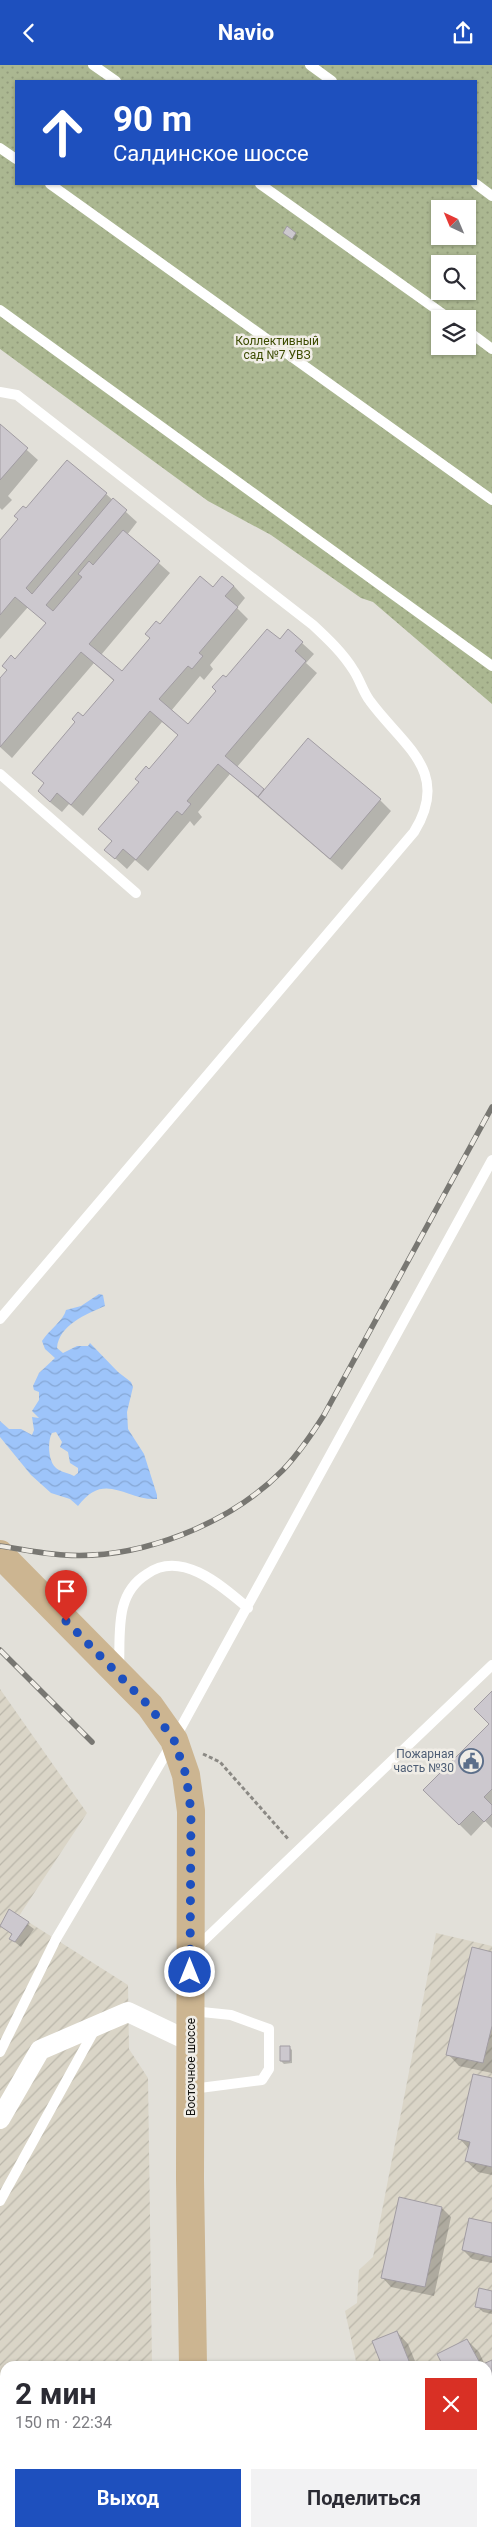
<!DOCTYPE html>
<html lang="ru">
<head>
<meta charset="utf-8">
<style>
  :root { --surface:#fff; --page:#f2f2f3; --text:#2b2b33; --muted:#7c7c81; --accent:#1e50be }
  body { margin:0; font-family:Roboto,sans-serif; background:var(--page); color:var(--text); height:100vh; display:flex; flex-direction:column; font-size:19px; white-space:nowrap }
  * { box-sizing:border-box; margin:0 }
  p { font-size:16px; color:var(--muted) }
  .icon { flex:none; width:28px; height:28px; fill:none; stroke:currentColor; stroke-width:2; stroke-linecap:round; stroke-linejoin:round }
  .map { position:relative; flex:1; overflow:hidden }
  .panel { position:absolute; left:0px; top:2296px; width:492px; height:176px; display:flex; flex-direction:column; background:var(--surface); border-radius:15px 15px 0 0; box-shadow:0 1px 4px #0004 }
  .panel>* { flex:none }
  .guide { position:absolute; left:15px; top:15px; width:462px; height:105px; border-radius:0px; box-shadow:0 1px 4px #0004; background:#1e50be; color:#fff; overflow:hidden }
  .needle { width:32px; rotate:316deg }
  .buttons { position:absolute; left:431px; top:135px; display:grid; gap:10px }
  .buttons a { display:grid; place-items:center; width:45px; height:45px; border-radius:0px; background:var(--surface); box-shadow:0 1px 4px #0004; font-size:25px }
  .pin { position:absolute; display:grid; place-items:center; width:42px; height:42px; color:#fff; margin:-51px -21px; border-radius:50% 50% 50% 0; rotate:-45deg; box-shadow:0 0 5px #0007 }
  .pin .icon { rotate:45deg }
  .me { position:absolute; width:55px; margin:-28px; rotate:0deg; stroke-linejoin:round; filter:drop-shadow(0 0 4px #0008) }
  .turn { display:flex; align-items:center; gap:18px; height:105px; padding:0 15px; font-size:22px }
  .turn .icon { width:65px; height:65px; stroke-width:2.5 }
  .turn b { display:block; font-size:35px; line-height:42px }
  .round { display:grid; place-items:center; flex:none; width:52px; height:52px; border-radius:0px; background:var(--page) }
  .head { display:flex; align-items:center; justify-content:space-between; height:85px; padding:0 15px }
  h1 { font-size:30px; font-weight:700; line-height:38px }
  .button { display:flex; gap:10px; margin-top:auto; padding:10px 15px }
  .button a { flex:1; height:58px; border-radius:0px; background:var(--accent); color:#fff; font-size:20px; font-weight:700; line-height:58px; text-align:center }
  .button a+a { background:var(--page); color:var(--text) }
  header { display:flex; justify-content:space-between; align-items:center; height:65px; padding:0 15px; background:var(--accent); color:#fff; font-size:22px; font-weight:700 }
  .map>svg:first-child { display:block }
  .industrial { fill:url(#industrial-furrows) }
  .garden { fill:url(#garden-dots); fill-rule:evenodd }
  .water { fill:url(#water-waves); fill-rule:evenodd }
  .shadow { fill:#0003 }
  .building { fill:#ccc8ce; stroke:#a19ca2 }
  .lines { fill:none; stroke-linecap:round; stroke-linejoin:round }
  .path { stroke:#8b8984; stroke-width:3; stroke-dasharray:4 2.5; stroke-linecap:butt }
  .lane { stroke:#fff; stroke-width:10 }
  .street { stroke:#fff; stroke-width:20 }
  .secondary { stroke:#fff; stroke-width:28 }
  .primary { stroke:#ccb591; stroke-width:28 }
  .rail-casing { stroke:#787772; stroke-width:5.5 }
  .rail { stroke:#f0ede6; stroke-width:4; stroke-dasharray:11; stroke-linecap:butt }
  .route { stroke:#1e50be; stroke-width:9; stroke-dasharray:0 16.2 }
  .labels { text-anchor:middle; stroke-width:5; stroke-linejoin:round; paint-order:stroke }
  .park-label { font-size:12px; fill:#3c4b00; stroke:#f0ede6 }
  .service-label { font-size:12px; fill:#4e5e75; stroke:#f0ede6; text-anchor:end }
  .street-label { font-size:12px; fill:#11110e; stroke:#f0ede6 }
</style>
</head>
<body>
<header><svg class="icon" aria-label="back" viewBox="0 0 24 24"><path d="M15 5l-7 7 7 7"/></svg>Navio<svg class="icon" aria-label="share" viewBox="0 0 24 24"><path d="M12 15V3M7 8l5-5 5 5M5 13v7h14v-7"/></svg></header>
<div class="map">
<svg width="492" height="2472" viewBox="0 0 492 2472">
  <defs>
    <pattern id="industrial-furrows" width="10" height="10" patternUnits="userSpaceOnUse" patternTransform="scale(1.25)"><rect width="10" height="10" fill="#dad5c7"/><path d="M-1 1l2-2M0 10L10 0M9 11l2-2" fill="none" stroke="#bab6aa"/></pattern>
    <pattern id="garden-dots" width="8" height="8" patternUnits="userSpaceOnUse" patternTransform="scale(1.25)"><rect width="8" height="8" fill="#abb791"/><path d="M2 2h.1M6 6h.1" fill="none" stroke="#929c7c" stroke-width="1.8" stroke-linecap="round"/></pattern>
    <pattern id="water-waves" width="16" height="10" patternUnits="userSpaceOnUse" patternTransform="scale(1.25)"><rect width="16" height="10" fill="#9dc4fa"/><path d="M0 5q4-4 8 0t8 0" fill="none" stroke="#86a7d5"/></pattern>
  </defs>
  <rect width="100%" height="100%" fill="#e2e0d9"/>
  <!-- industrial -->
  <path class="industrial" d="M0,1624L87,1748L19,1851L128,1920L129,1984L148,2013L152,2301H5V2468H153L154,2472H0Z
    M436,1868L492,1881V2472H328L325,2468H488V2301H357L345,2246L357,2238L359,2205L373,2192Z"/>
  <!-- garden -->
  <path class="garden" d="M0,0H492V639L373,537L361,533L271,470L208,436L0,284ZM16,16H476V119H16ZM440,144H468V171H440ZM440,199H468V226H440ZM440,254H468V281H440Z"/>
  <!-- water -->
  <path class="water" d="M99,1229L103,1230L105,1241C86,1249 59,1260 57,1283L63,1288L77,1281H88L90,1278L118,1307L131,1317L133,1322L127,1347L128,1364L144,1389L157,1430V1434C126,1436 105,1405 78,1441L70,1434L51,1428L31,1410L0,1372V1356L9,1364H21L32,1370L34,1365L32,1352L39,1353L32,1346L39,1335V1327L34,1325L33,1321L39,1308L55,1293L45,1284L42,1276C48,1266 64,1255 66,1245L81,1241ZM56,1367L62,1377L60,1382L68,1387L70,1398L78,1403V1408L74,1411C69,1408 64,1408 59,1405C48,1400 47,1377 52,1368Z"/>
  <!-- shadow -->
  <path class="shadow" d="M296,169L298,171L295,176L287,170Z
    M0,361L38,395L8,431L12,435L2,445L0,443Z
    M106,429L137,457L127,470L170,508L101,590L122,608L160,561L213,524L234,521L245,533L237,543L248,554L210,600L213,604L204,615L200,611L171,646L188,660L226,614L280,576L302,578L314,589L306,598L317,608L237,702L264,726L380,735L391,746L342,805L230,709L198,747L202,752L194,761L190,756L148,806L135,795L127,804L106,785L113,777L100,764L179,671L162,657L83,751L69,739L62,747L51,738L39,726L45,719L34,708L114,616L94,598L12,693L0,682V615L47,559L28,542L0,574V477L26,445Z
    M492,1627V1763L485,1756L471,1771L425,1725L491,1659Z
    M10,1846L34,1864L21,1882L11,1874L13,1870L0,1860Z
    M492,1888V2008L459,2001L448,1989Z
    M289,1982L292,1985V1998L284,1999L281,1996Z
    M492,2014V2110L478,2107L466,2096L469,2084L460,2074Z
    M442,2143L451,2152L434,2231L391,2222L383,2213Z
    M492,2159V2198L472,2194L463,2185Z
    M492,2227V2249L483,2247L477,2241Z
    M397,2267L408,2279L417,2301H383L374,2277Z
    M467,2275L479,2287L485,2300L492,2296V2397L488,2388V2301H445L439,2289Z
    M349,2468H393L395,2472H340Z
    M449,2468H483L485,2472H451Z"/>
  <!-- building -->
  <path class="building" d="M287,161L296,168L292,174L283,168Z
    M0,359L28,383L0,415Z
    M67,395L107,428L26,523L32,529L113,433L127,445L46,540L53,546L82,512L78,509L89,496L93,500L123,465L160,496L89,579L122,606L150,573L145,569L156,556L160,559L200,511L213,522L222,511L234,521L225,531L238,542L199,588L203,591L192,604L188,601L159,634L188,659L216,626L212,622L223,610L226,612L267,564L280,574L288,564L303,577L295,586L306,596L225,691L264,724L258,732L218,699L187,736L191,739L182,750L177,746L136,795L123,784L115,794L104,785L112,776L98,764L139,717L135,714L146,701L149,704L178,670L150,646L71,740L57,728L50,737L38,726L44,718L32,708L75,657L72,654L78,647L83,651L114,615L81,587L0,682V613L7,605L2,601L11,590L15,594L46,558L15,532L0,550V475L18,454L14,451L23,441L26,443Z
    M308,673L381,734L330,794L258,732Z
    M492,1626V1724L484,1732L492,1740V1749L484,1757L473,1746L459,1760L423,1725L489,1659L474,1644Z
    M9,1844L29,1857L15,1877L9,1874L12,1869L0,1861Z
    M472,1882L492,1887V1961L483,1998L446,1990Z
    M280,1981H290V1996H280Z
    M473,2009L492,2013V2102L465,2096L470,2077L458,2074Z
    M399,2132L442,2142L425,2222L381,2213Z
    M469,2153L492,2158V2192L462,2185Z
    M479,2223L492,2226V2245L475,2242Z
    M397,2266L411,2301H382L372,2276Z
    M467,2274L481,2300L492,2295V2400L488,2391V2301H443L437,2289Z
    M346,2468H388L390,2472H337Z
    M448,2468H477L479,2472H450Z"/>
  <g class="lines">
    <!-- path -->
    <path class="path" d="M203,1689L220,1697L289,1775"/>
    <!-- lane -->
    <path class="lane" d="M93,0L116,16
      M310,0L332,16
      M0,83L16,94
      M50,119L492,435
      M260,119L450,254
      M476,119L492,131
      M0,245L492,601
      M468,266L492,284
      M0,327L17,330L313,560C328,574 343,588 354,606C360,615 363,627 370,636C402,680 452,706 414,767L0,1254
      M0,709L136,828
      M119,1603C120,1583 118,1561 123,1542C127,1527 134,1517 147,1509C181,1484 222,1521 248,1543
      M195,1884L492,1600
      M192,1946L231,1950L269,1964V2004L262,2015L192,2024
      M0,1987L56,1874L174,1675L492,1095
      M0,2136L95,1964"/>
    <!-- street -->
    <path class="street" d="M0,2054L40,1985L128,1947L191,1977"/>
    <!-- secondary -->
    <path class="secondary" d="M231,2468L234,2472"/>
    <!-- primary -->
    <path class="primary" d="M0,1489L150,1641L174,1675L186,1710L191,1746L190,2114L193,2301
      M195,2472V2468"/>
    <defs>
      <path id="rail" d="M0,1481C21,1484 43,1489 64,1490C140,1495 230,1459 283,1405C299,1388 312,1369 324,1350L492,1042
        M0,1585L92,1677"/>
    </defs>
    <!-- rail casing -->
    <use href="#rail" class="rail-casing"/>
    <!-- rail -->
    <use href="#rail" class="rail"/>
  </g>
  <g class="lines">
    <!-- route -->
    <path class="route" d="M66,1556L150,1642L174,1675L186,1710L191,1746L190,1907"/>
  </g>
  <!-- icons -->
  <defs>
    <symbol id="civic-ring" viewBox="-11 -11 22 22"><circle r="9.5" fill="#f0ede6" stroke="#5c6f8a" stroke-width="1.5"/><path d="M-.6-6.5H3V-4.5H.6V-3L4-1V1h2V6H-6V1h2V-1L-.6-3ZM-1.2 2.5V6h2.4V2.5Z" fill="#5c6f8a"/></symbol>
  </defs>
  <g fill-rule="evenodd">
    <use href="#civic-ring" x="457" y="1682" width="28" height="28"/>
  </g>
  <g class="labels">
    <!-- park labels -->
    <g class="park-label">
      <text x="277" y="280">Коллективный<tspan x="277" dy="14">сад №7 УВЗ</tspan></text>
    </g>
    <!-- service labels -->
    <g class="service-label">
      <text x="454" y="1693">Пожарная<tspan x="454" dy="14">часть №30</tspan></text>
    </g>
    <!-- street labels -->
    <g class="street-label">
      <text transform="translate(191 2002) rotate(-90)" y="4">Восточное шоссе</text>
    </g>
  </g>
</svg>
<div class="buttons">
<a><svg class="needle" viewBox="-14 -14 28 28"><path d="M0-13l5 13h-10z" fill="#e53935"/><path d="M0 13l5-13h-10z" fill="#7c7c81"/></svg></a>
<a><svg class="icon" aria-label="search" viewBox="0 0 24 24"><circle cx="10" cy="10" r="6"/><path d="M15 15l6 6"/></svg></a>
<a><svg class="icon" aria-label="layers" viewBox="0 0 24 24"><path d="M12 4l9 5-9 5-9-5zM3 14l9 5 9-5"/></svg></a>
</div>
<div class="pin" style="left:66px;top:1556px;background:#d93025"><svg class="icon" aria-label="arrive" viewBox="0 0 24 24"><path d="M6 21V4h12l-3 4 3 4H6"/></svg></div>
<svg class="me" style="left:190px;top:1907px" viewBox="-20 -20 40 40"><circle r="17" fill="#1e50be" stroke="#fff" stroke-width="3"/><path d="M0-11L8 9 0 5-8 9z" fill="#fff"/></svg>
<div class="guide">
<div class="turn"><svg class="icon" aria-label="ahead" viewBox="0 0 24 24"><path d="M12 20V5M6 11l6-6 6 6"/></svg><div><b>90 m</b>Салдинское шоссе</div></div>
</div>
<section class="panel">
<div class="head"><div><h1>2 мин</h1><p>150 m · 22:34</p></div><a class="round" style="background:#d93025;color:#fff"><svg class="icon" aria-label="close" viewBox="0 0 24 24"><path d="M6 6l12 12M18 6L6 18"/></svg></a></div>
<div class="button"><a>Выход</a><a>Поделиться</a></div>
</section>
</div>
</body>
</html>
